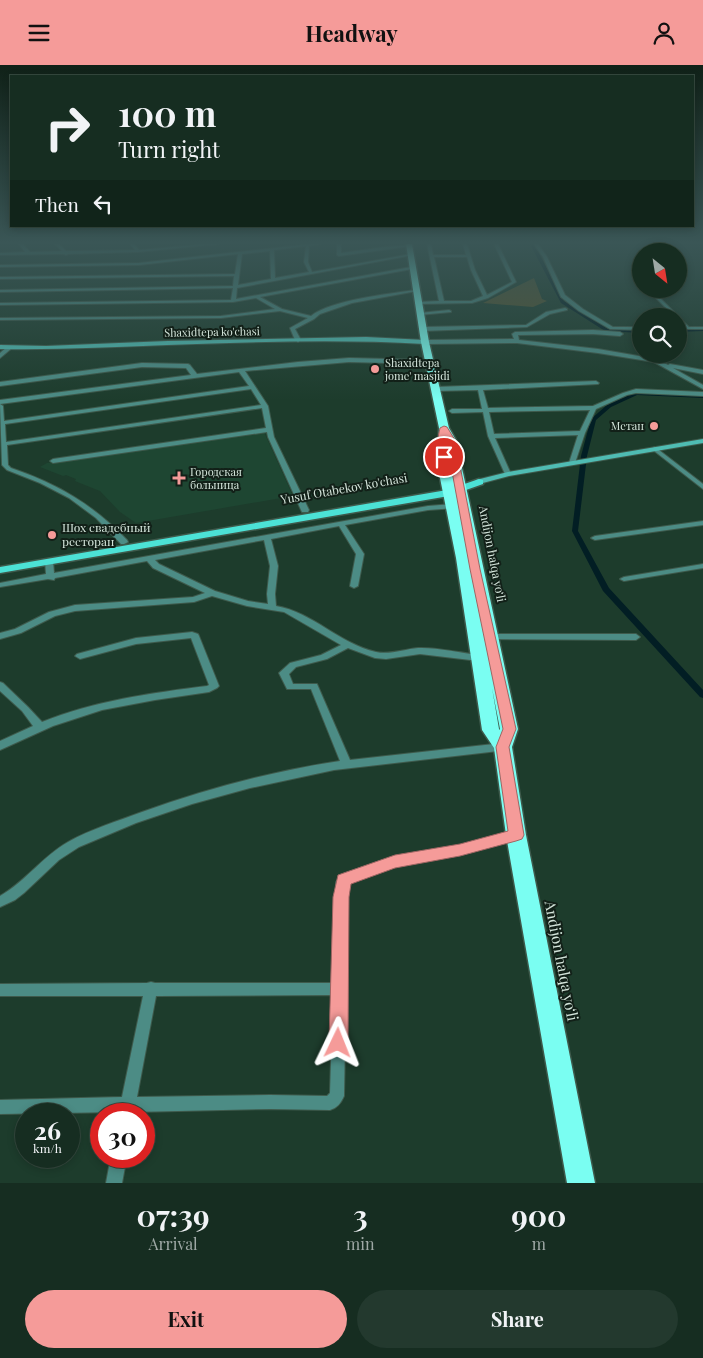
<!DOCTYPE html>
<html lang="en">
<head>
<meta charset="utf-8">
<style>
  :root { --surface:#162d21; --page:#23392e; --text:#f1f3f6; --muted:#9ea8a5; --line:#35493f; --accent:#f59b99 }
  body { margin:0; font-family:"Playfair Display",serif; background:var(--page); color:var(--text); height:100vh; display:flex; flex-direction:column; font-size:19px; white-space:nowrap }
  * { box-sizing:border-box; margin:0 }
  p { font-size:16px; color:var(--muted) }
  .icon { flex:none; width:28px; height:28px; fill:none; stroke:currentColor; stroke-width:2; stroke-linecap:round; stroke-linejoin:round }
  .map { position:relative; height:1118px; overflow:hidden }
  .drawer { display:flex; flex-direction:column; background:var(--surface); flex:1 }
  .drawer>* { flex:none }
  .banner { position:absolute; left:10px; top:10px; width:684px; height:152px; border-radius:0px; box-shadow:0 2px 8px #0003,0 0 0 1px var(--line); background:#162d21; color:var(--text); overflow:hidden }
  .needle { width:32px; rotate:150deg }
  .controls { position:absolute; left:632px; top:178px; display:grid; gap:10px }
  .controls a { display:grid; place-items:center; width:55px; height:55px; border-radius:50%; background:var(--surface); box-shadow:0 2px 8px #0003,0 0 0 1px var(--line); font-size:25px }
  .speed { position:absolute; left:15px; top:1038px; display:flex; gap:10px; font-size:25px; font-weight:700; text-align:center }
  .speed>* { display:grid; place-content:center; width:65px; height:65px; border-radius:50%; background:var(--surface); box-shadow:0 2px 8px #0003,0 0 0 1px var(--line); line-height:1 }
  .speed small { font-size:12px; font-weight:400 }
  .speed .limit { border:8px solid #d22; background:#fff; color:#111 }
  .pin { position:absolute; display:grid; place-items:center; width:42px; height:42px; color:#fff; margin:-21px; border:2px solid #fff; border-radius:50%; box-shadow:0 1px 5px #0007 }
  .me { position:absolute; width:55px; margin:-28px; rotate:2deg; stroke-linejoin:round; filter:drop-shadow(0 0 4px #0008) }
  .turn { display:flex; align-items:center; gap:18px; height:105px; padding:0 25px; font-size:22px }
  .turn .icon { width:65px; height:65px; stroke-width:2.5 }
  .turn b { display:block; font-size:35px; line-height:42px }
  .then { display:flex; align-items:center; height:48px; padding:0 25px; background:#0003; gap:10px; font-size:19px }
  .eta { display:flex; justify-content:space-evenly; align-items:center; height:85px; text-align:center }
  .eta b { font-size:30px; font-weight:700; line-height:35px }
  .action { display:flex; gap:10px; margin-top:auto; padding:10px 25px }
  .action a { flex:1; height:58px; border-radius:30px; background:var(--accent); color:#111; font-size:20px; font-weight:700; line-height:58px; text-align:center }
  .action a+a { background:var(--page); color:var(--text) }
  header { display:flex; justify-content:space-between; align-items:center; height:65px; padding:0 25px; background:var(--accent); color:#111; font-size:22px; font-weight:700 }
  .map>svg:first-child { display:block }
  .built { fill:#1e4632 }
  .green { fill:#56532d }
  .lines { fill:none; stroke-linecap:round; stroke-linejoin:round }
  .canal { fill:#021e24; fill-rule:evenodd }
  .street-casing { stroke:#3e5a4c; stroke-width:2 }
  .secondary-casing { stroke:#3e5a4c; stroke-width:2 }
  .primary-casing { stroke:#3e5a4c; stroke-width:3 }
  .highway-casing { stroke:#3e5a4c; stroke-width:3 }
  .street { fill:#4c8c85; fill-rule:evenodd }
  .secondary { fill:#4fbcb3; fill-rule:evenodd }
  .primary { fill:#4ce2d6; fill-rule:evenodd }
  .highway { fill:#7afef2; fill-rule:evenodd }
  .route { fill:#f59b99; stroke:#9f6563 }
  .poi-dot { fill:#f59b99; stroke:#122018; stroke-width:2 }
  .labels { text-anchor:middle; stroke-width:4; stroke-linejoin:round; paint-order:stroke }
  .far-street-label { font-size:11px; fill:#d4e5db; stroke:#122018 }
  .far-poi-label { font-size:11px; fill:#d4e5db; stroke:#122018; text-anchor:start }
  .street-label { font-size:12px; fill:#d4e5db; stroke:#122018 }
  .poi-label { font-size:12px; fill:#d4e5db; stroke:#122018; text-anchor:start }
  .near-street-label { font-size:15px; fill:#d4e5db; stroke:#122018 }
</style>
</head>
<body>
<header><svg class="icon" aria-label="menu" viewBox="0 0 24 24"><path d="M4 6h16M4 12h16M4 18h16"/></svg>Headway<svg class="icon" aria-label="person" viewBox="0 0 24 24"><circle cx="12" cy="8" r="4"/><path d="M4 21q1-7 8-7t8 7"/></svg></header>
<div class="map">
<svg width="703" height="1118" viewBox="0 0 703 1118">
  <rect width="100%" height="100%" fill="#1d3c2c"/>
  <!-- built -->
  <path class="built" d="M264,367L293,431L136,458L120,447L100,426L75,416L76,414L66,410L63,411L40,402L47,398Z"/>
  <!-- green -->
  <path class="green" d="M534,213L542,234L547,236L533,242L483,238Z"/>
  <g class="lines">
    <!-- canal -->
    <path class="canal" d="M530,179H534L564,236L608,264L641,266V268L605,266L561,238Z
      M703,264V266L679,267V265Z
      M636,327L703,329V333L637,330L611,342L596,355L587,391L578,466L609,523L703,625V633L700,632L603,526L572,466L581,391L591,354L607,340L626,330Z"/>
    <defs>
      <path id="street" d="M19,179H23L30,187L62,186L55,179H59L66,186L135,185L130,179H134L139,185L205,179H219L138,187L68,189L66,190L64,189L0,190V188L25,187Z
        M309,179H320L309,181L308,197L312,207L411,189L413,190L237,223L236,234L411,202L412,204L260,232L282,244L311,251C331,235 389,229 415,225L417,226L352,238L320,249L314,254L295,264L301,275L298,277L295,275L290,263L308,253L280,246L221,253L0,255V253L221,251L275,244L256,233L233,237L0,240V238L231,235L233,223L0,227V225L233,221L234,211L0,214V212L235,209L238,189L139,200L0,202V200L139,198ZM306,181L304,197L309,207L275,213L274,185ZM270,186L271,214L238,220L242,189Z
        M337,179H341V188L384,182L409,180L411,181L339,191L337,190Z
        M427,179H431L433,190H466L463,179H467L475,205L487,230L512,217L494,179H498L516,217L488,233L472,238L415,239V237H417L439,236ZM434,192H467L471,205L483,231L471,236H444Z
        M534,179H538L547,192L565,230L583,244L613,262H641V265L610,264L579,246L561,232L543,192Z
        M647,224H651L678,251H674Z
        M565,243L567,244V245L550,249L527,262L422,266L419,264L422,262L526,260L546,247Z
        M449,245L451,246V247L419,250L417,249L419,248Z
        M679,253L689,262H703V264H686L679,257Z
        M593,265L620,267L623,269L620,271L593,269L518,270L519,275L598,284L656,294L668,300L670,299L703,305V309L673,303L703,320V324L654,297L598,288L517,278L425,279L422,277L425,275L514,274L512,269L515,267Z
        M7,282L12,283L0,293V288Z
        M349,293L429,295L432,297L429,299L349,297L245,306L268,341L274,372L309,445L308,447H302L301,445L268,372L267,367L53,398L50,396L53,394L266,363L262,343L7,380L8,400L11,403C58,419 92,439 127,475L128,477L124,479H121L96,453L69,433L40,418L7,405L2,400L0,339L3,341L4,356L249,321L239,307L0,339V335L191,310L186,303L142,302L0,321V317L142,298L188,299L190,300L197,309L298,297ZM251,324L261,340L6,377L5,359Z
        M596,316L599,318L598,319L483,325L488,343L593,341L623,328L636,324L703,327V331L636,328L627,330L596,344L585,368L575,398L572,400L569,398L578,370L495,373L511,409L508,411L505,409L488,371L483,347L452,348L449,346L452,344H482L478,325L435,326L432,324L435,322ZM590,345L580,366L494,369L489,347Z
        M655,382L703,419V424L653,385V383Z
        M453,439L457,441L456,443L428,445L345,460L364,489L358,521L354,523L350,521L356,489L339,461L271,474L278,501L275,529L276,541C312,547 340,579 376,587C390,590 405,584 418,583C434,582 462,588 479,590L482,591L484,593L482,595L479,596L420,589L386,594L375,593L348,583L327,594L296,602L289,609L293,619H317L350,695L503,678L507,679L508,682L507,685L334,705L250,723L192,739L136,758L79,782L59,795L24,828L15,835L0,842V831C26,816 43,791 68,777C91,764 118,756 142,747C206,724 273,706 340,696L311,624H287L279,608L290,598L321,590L341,580L284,547L247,541L212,531L194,537L75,546L55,551L21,568L0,574V568L15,564L49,547L75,540L193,532L205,528L153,503L147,496L55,513L54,515L48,514L0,522V518L46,509L45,496L49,494L53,496L54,508L428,441ZM264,475L270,501L267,529L268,539L248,536L215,526L159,499L155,495Z
        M703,456V460L595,475L591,473L595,471Z
        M703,499V503L624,516L620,514L624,512Z
        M192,567L198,569L199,571L219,621L217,623L209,627L155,635L102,645L53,661L0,685V676L33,661L22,646L0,626V617L3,618L28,642L42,657C94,636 151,628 207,621L209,620L191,573L136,579L80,594L75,591L77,589L136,573Z
        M489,569H636L640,572L636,575L486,574L485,572Z
        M516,765L520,767L522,770L520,773L461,790L395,801L351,817L348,819L344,1031C341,1038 337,1043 330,1045L270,1044L134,1047V1049H119V1047L0,1049V1035L122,1032L143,931H0V919L147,918L151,917L155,918H333L336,817L343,809L395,791L461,780ZM333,930L330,1028L327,1031L270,1030L137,1032L156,931Z
        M111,1091H127L122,1118H106Z"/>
      <path id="secondary" d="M366,272L425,275L428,277L425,279C339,274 253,277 167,280C111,282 56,285 0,284V280L46,281L168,276Z
        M703,374V378L509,411L479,419L475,417L476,415L508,407Z"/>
      <path id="primary" d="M479,414L483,415V419L449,431L0,508V502L447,425Z"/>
      <path id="highway" d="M406,179H412L429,277L449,363L456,375L518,664L512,682L526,770L595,1118H567L506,770L494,683L482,665L456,493L438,403L439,363L421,277ZM492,623L500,664V665L499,664Z"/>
    </defs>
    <!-- street casing -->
    <use href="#street" class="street-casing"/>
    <!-- secondary casing -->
    <use href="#secondary" class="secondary-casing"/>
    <!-- primary casing -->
    <use href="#primary" class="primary-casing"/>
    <!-- highway casing -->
    <use href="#highway" class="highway-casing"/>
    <!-- street -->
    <use href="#street" class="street"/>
    <!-- secondary -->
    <use href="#secondary" class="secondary"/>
    <!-- primary -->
    <use href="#primary" class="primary"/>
    <!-- highway -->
    <use href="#highway" class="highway"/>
  </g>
  <!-- sky -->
  <linearGradient id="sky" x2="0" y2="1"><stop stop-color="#102118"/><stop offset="0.53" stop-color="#3a5656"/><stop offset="1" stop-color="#3a5656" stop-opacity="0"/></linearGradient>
  <rect width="703" height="335" fill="url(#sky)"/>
  <!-- route -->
  <path class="route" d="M444,361L447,362L455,375L480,504L516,664L509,682L524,770L522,774L516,776L460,791L395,803L351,819L349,832L348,978L345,984L338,987L332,984L329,978L333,832L338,810L395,790L460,779L508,766L496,682L503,664L470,504L446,374L448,392L444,394L440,392L437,377L440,363Z"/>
  <!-- markers -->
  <g class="poi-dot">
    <circle cx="375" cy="304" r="5"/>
    <circle cx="654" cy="361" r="5"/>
    <path d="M176.5 405.5h5v5h5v5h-5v5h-5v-5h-5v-5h5z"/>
    <circle cx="52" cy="470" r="5"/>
  </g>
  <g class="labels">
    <!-- far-street labels -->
    <g class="far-street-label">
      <text transform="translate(212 267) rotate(-1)" y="4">Shaxidtepa ko'chasi</text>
    </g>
    <!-- far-poi labels -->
    <g class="far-poi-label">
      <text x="385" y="302">Shaxidtepa<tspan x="385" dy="13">jome' masjidi</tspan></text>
      <text x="644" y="365" text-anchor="end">Метан</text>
      <text x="190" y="411">Городская<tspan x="190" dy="13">больница</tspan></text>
    </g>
    <!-- street labels -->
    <g class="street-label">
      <text transform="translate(344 424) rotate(-10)" y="4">Yusuf Otabekov ko'chasi</text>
      <text transform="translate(492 489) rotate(79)" y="4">Andijon halqa yo‘li</text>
    </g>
    <!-- poi labels -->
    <g class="poi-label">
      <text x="62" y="467">Шох свадебный<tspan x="62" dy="14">ресторан</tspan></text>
    </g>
    <!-- near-street labels -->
    <g class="near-street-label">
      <text transform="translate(561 896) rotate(79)" y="5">Andijon halqa yo‘li</text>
    </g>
  </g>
</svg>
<div class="controls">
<a><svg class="needle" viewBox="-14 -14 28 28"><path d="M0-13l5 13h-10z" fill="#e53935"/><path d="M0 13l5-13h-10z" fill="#9ea8a5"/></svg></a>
<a><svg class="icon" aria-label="search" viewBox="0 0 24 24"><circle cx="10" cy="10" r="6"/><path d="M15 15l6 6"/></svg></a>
</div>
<div class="speed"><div>26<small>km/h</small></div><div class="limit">30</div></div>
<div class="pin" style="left:444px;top:392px;background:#d93025"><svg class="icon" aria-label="arrive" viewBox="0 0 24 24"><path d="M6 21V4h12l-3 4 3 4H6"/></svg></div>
<svg class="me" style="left:338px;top:978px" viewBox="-20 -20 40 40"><path d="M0-17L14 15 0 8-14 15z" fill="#f59b99" stroke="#fff" stroke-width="4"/></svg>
<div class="banner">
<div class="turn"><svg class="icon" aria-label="right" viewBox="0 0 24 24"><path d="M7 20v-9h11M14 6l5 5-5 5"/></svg><div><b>100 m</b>Turn right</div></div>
<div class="then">Then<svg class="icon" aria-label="left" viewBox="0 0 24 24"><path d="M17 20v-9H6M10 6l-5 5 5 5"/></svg></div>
</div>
</div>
<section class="drawer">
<div class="eta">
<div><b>07:39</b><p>Arrival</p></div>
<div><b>3</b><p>min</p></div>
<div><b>900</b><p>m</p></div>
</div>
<div class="action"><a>Exit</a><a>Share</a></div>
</section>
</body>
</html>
